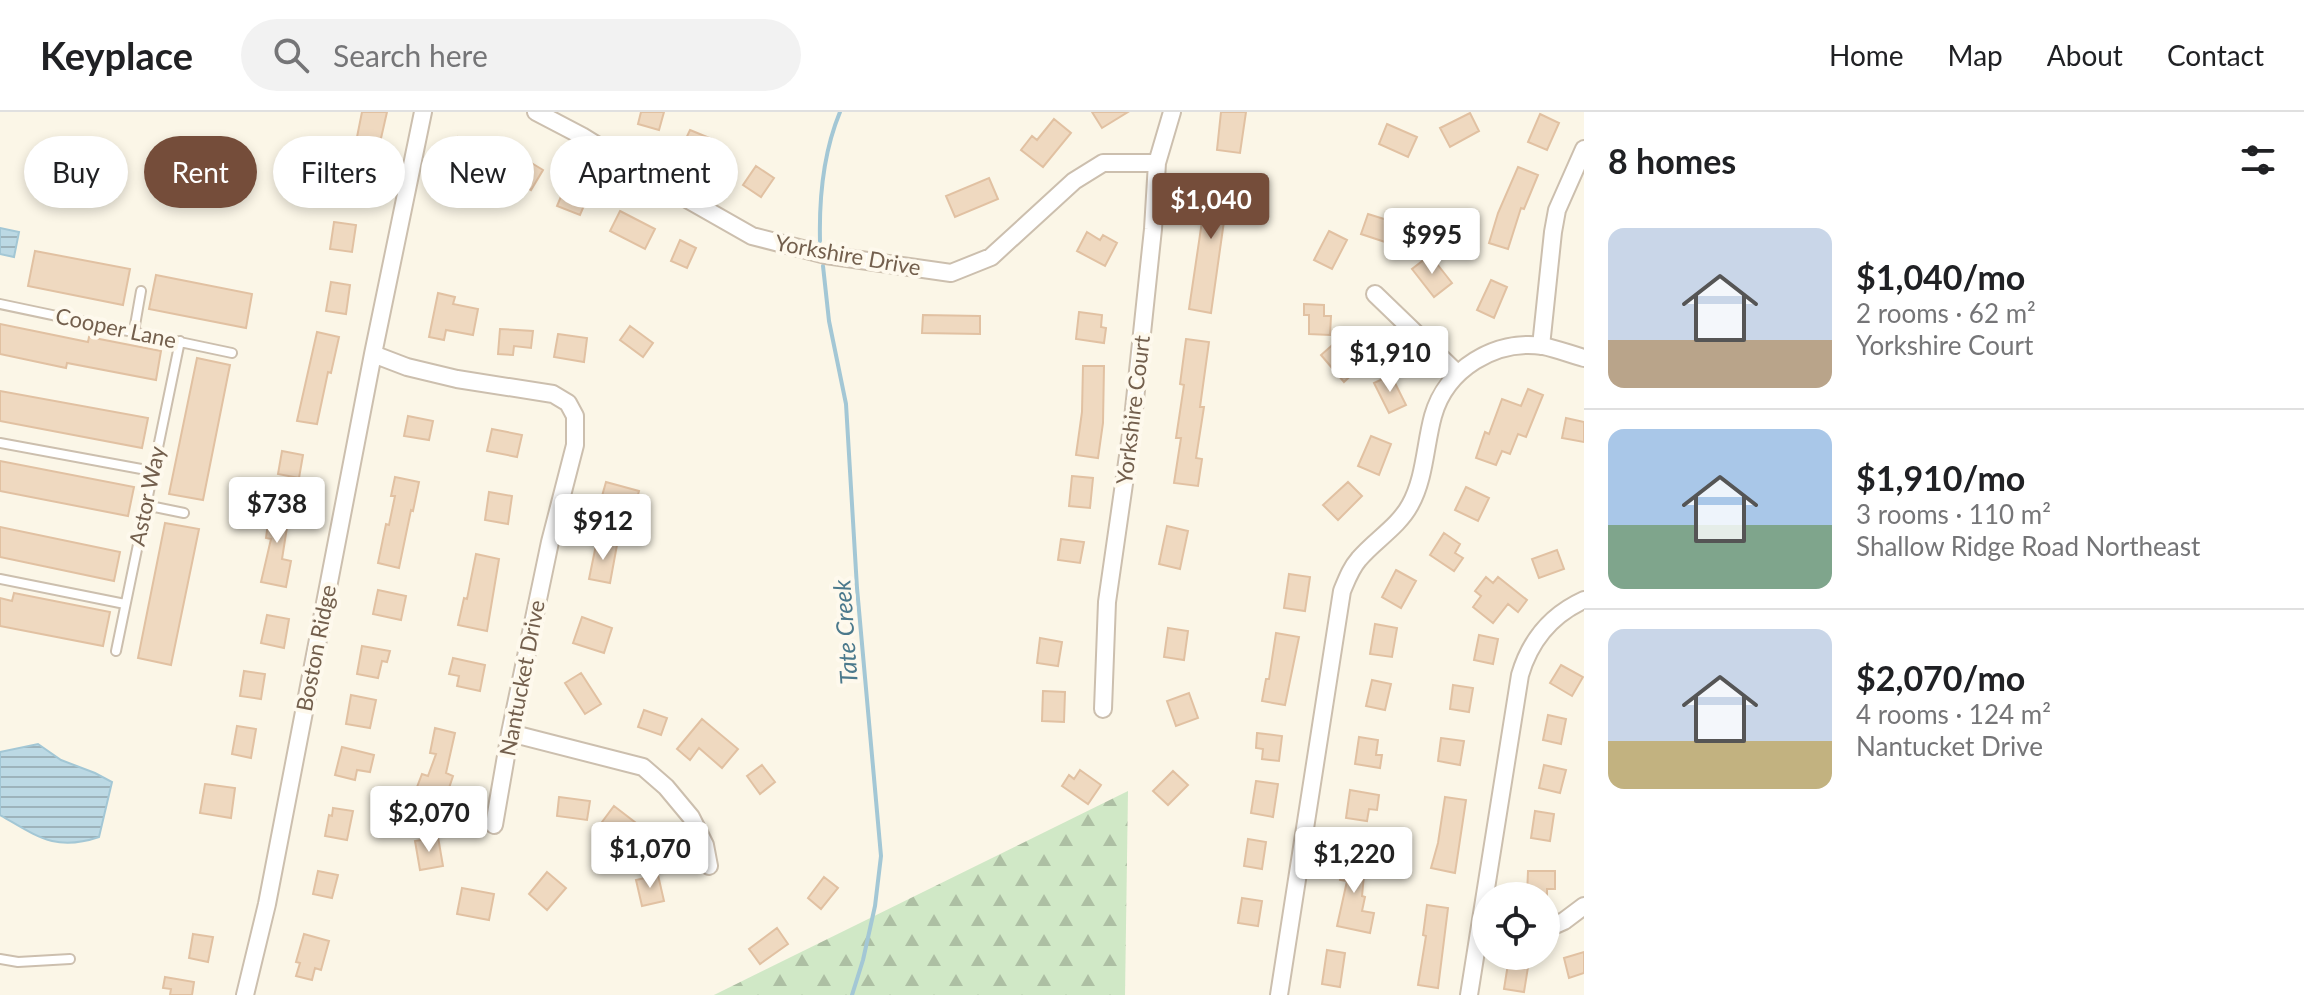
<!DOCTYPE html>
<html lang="en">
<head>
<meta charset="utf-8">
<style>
	:root { --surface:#fff; --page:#f2f2f2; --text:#202124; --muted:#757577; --line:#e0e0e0; --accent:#754d3a }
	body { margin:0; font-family:Lato,sans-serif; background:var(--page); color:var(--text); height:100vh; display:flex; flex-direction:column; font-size:30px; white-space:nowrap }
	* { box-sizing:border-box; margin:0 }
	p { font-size:26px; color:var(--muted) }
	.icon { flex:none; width:44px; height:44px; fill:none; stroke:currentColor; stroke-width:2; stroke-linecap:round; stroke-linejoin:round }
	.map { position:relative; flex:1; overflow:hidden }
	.panel { display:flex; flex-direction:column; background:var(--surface); width:720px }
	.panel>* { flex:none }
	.guide { position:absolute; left:24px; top:24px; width:760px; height:72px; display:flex; gap:16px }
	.fabs { position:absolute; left:1472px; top:770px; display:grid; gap:16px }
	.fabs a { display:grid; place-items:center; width:88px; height:88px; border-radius:50%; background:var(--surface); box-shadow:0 4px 12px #0003; font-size:40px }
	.price { position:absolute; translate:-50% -68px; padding:0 18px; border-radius:8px; background:#fff; color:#222; font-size:26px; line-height:52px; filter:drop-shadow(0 2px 4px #0008) }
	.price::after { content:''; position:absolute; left:50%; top:48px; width:24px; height:18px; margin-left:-12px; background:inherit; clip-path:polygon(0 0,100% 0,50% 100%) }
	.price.active { background:var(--accent); color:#fff }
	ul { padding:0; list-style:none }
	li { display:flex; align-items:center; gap:24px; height:200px; padding:0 24px }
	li+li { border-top:2px solid var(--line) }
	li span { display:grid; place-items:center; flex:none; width:224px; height:160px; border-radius:16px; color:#555 }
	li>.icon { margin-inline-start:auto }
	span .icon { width:96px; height:96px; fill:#fffc; stroke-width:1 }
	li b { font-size:34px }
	h2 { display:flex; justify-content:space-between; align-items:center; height:96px; padding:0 24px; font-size:34px }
	.pill { padding:0 28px; border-radius:36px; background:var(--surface); box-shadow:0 4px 12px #0003; font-size:28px; line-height:72px }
	.pill.active { background:var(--accent); color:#fff }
	header { display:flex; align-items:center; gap:48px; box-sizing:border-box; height:112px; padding:0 40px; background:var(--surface); border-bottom:2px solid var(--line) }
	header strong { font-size:38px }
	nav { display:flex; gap:44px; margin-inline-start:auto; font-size:28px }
	.search { width:560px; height:72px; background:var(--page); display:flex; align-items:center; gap:20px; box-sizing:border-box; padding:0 28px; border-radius:44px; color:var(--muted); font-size:30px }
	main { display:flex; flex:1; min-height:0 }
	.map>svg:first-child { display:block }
	.forest { fill:url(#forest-firs) }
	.water { fill:url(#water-rules); stroke:#a3c7d5; stroke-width:2 }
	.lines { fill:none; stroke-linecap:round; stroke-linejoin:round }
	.stream { stroke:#a3c7d5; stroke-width:4 }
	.building { fill:#efd9c0; stroke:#e1c1a2; stroke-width:2 }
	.service-casing { stroke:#ccbfae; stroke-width:12 }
	.minor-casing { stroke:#ccbfae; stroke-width:20 }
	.service { stroke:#fff; stroke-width:8 }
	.minor { stroke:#fff; stroke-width:16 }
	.labels { text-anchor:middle; stroke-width:8; stroke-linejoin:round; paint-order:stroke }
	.street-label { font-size:22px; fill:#735f4d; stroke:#fef9ed }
	.water-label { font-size:24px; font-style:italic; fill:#4b798c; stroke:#fef9ed }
</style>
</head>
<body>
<header>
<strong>Keyplace</strong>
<div class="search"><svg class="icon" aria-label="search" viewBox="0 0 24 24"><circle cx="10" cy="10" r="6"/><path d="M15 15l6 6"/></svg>Search here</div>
<nav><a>Home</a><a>Map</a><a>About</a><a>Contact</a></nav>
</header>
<main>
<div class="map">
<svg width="1584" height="883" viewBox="0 0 1584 883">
	<defs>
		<pattern id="forest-firs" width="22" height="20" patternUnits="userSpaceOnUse" patternTransform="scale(2)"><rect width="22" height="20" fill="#d0e8c6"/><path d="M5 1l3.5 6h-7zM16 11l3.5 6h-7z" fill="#adbfa3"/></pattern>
		<pattern id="water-rules" width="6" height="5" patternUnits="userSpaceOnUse" patternTransform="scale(2)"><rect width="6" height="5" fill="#bcd9e4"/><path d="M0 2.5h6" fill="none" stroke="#9db3bb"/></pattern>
	</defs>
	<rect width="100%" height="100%" fill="#fbf6e7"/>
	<path class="forest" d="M1128,679L1125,883H714Z"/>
	<path class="water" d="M0,116L19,120L14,145L0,142Z
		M38,632L61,648L95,661L112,670L99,725C55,740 37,724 0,703V640Z"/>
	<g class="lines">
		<path class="stream" d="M820,129C819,86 823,41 840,0
			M823,154L829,209L846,292L857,476L881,744L875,794L863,848L852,883"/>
	</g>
	<path class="building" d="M362,0H387L379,35L356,30Z
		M641,0H664L659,18L638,12Z
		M1092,0H1128L1102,16Z
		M1221,0H1246L1240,41L1217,38Z
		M1470,1L1479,19L1450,35L1440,16Z
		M1540,2L1559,11L1547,38L1528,30Z
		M1054,7L1071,21L1043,55L1021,38L1032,24L1037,28Z
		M1387,12L1417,25L1408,45L1379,32Z
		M690,18L717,29L709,46L682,35Z
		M458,25L496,32L492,52L454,45Z
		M520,44L543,58L531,78L508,64Z
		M756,54L774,66L761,85L743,73Z
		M1518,55L1538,63L1524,97L1521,96L1508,137L1489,131L1498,101Z
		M1209,62L1235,65L1231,95H1226L1211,201L1189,197Z
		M989,66L998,87L955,105L946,84Z
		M565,75L588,84L580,103L557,94Z
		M620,99L655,117L645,137L610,119Z
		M1368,102L1400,112L1394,133L1361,122Z
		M334,110L356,113L352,140L330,137Z
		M1329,119L1347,128L1332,157L1314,148Z
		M1087,120L1100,128L1103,123L1117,131L1105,154L1077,139Z
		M680,128L696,136L687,156L671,149Z
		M35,139L130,157L123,193L28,174Z
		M1430,143L1452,171L1434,185L1412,157Z
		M156,163L252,182L246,216L149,197Z
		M1491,168L1507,175L1494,206L1477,198Z
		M331,170L350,173L346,202L326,199Z
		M438,181L455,185L453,192L478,197L473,223L446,218L444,228L429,225Z
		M1304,192L1324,193V204H1331L1330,223L1309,222V203H1304Z
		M1079,200L1102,203L1101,215L1106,216L1104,231L1076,227Z
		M923,203L980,204V222L922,221Z
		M0,212L88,230L89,225L161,239L156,268L67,251L66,256L0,242Z
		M630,214L653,231L643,245L620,228Z
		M500,217L533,219L531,236L514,234L513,243L498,242Z
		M317,220L339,225L331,261L328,260L317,312L297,309Z
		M558,222L587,226L584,250L554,245Z
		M1186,227L1209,230L1200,295H1204L1196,346L1202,347L1198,374L1174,371L1181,326H1176L1184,273L1180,272Z
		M1337,229L1360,255L1344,270L1321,243Z
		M197,246L230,253L203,388L169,382Z
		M1083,254H1104L1103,311L1098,346L1076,343L1082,300Z
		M1391,263L1406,293L1389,301L1374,271Z
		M1528,277L1543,283L1526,325L1518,322L1510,342L1502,339L1496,353L1476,346L1485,320L1489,322L1502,287L1521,294Z
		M0,279L148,306L142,336L0,309Z
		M408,304L433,309L429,328L404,324Z
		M1566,306L1584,310V330L1562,326Z
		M492,317L522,323L517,345L487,339Z
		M1371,324L1391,332L1379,363L1358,354Z
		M282,339L303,343L299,366L278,362Z
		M0,349L134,375L128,404L0,379Z
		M1072,364L1093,366L1090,396L1069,394Z
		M395,365L419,370L413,399L411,398L399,456L378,451L386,412L389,413L395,384H391Z
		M606,370L639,379L630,412L608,406L614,387L602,384Z
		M1348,370L1362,384L1338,408L1323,393Z
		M1466,375L1489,386L1478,409L1455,398Z
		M489,380L512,384L508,412L485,408Z
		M271,388L291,390L282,447L291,449L286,475L261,470L271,427L266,426Z
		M165,411L199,417L171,553L138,546Z
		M1167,414L1188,419L1180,457L1159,452Z
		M0,415L120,440L114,469L0,445Z
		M1444,421L1460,432L1455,441L1463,446L1454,459L1430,443Z
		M1061,427L1084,430L1080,451L1058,448Z
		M597,428L617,433L610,471L589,467Z
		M1557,438L1564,457L1539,466L1532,447Z
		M476,442L499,447L487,519L458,513L464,486L467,487Z
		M1396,458L1416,469L1401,496L1382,485Z
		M1289,462L1310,465L1305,499L1284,496Z
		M1486,465L1493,471L1498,465L1527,488L1518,500L1508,492L1493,511L1473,495L1481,484L1475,479Z
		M378,478L406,484L401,508L373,502Z
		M14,481L110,500L103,534L0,514V486L12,489Z
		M267,503L289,507L284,536L261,531Z
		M582,505L612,516L604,541L573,531Z
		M1375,512L1397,516L1392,545L1370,542Z
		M1168,516L1188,519L1184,548L1164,545Z
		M1276,521L1299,525L1285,593L1262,589L1266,567H1269Z
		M1479,523L1498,527L1493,552L1474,548Z
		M1040,526L1062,530L1058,554L1037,551Z
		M362,534L390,539L387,550L382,549L378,566L357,562Z
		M453,546L485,553L480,579L457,574L459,564L449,562Z
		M1561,553L1583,565L1572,584L1550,571Z
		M244,559L265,562L261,587L240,584Z
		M581,561L601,592L585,602L565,571Z
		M1372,568L1391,572L1385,598L1366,594Z
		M1453,573L1473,576L1469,600L1450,597Z
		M1043,579L1065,580L1064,610L1042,609Z
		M1189,581L1198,606L1176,614L1167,589Z
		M351,583L376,588L370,616L346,612Z
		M644,598L667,606L661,623L638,615Z
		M1548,603L1566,607L1561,632L1543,628Z
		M702,607L738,637L722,656L699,636L690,648L677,637Z
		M237,614L256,617L251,646L232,642Z
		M435,616L455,621L446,661L453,664L444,691L422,684L424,677L417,675L422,662L428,664L436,642L430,641Z
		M1257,621L1282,624L1279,649L1262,647L1263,637L1256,636Z
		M1359,625L1378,628L1376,643H1382L1380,656L1355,652Z
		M1441,626L1464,629L1460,653L1438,649Z
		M342,635L374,643L370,660L357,658L355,668L335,663Z
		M762,653L775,670L760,682L747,664Z
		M1544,653L1566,658L1560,681L1539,676Z
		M1080,658L1101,673L1088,692L1062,674L1069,663L1074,667Z
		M1173,659L1188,673L1168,693L1153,679Z
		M1256,669L1278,672L1273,705L1251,701Z
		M205,672L235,676L231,706L200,701Z
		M1350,678L1379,683L1377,698L1369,697L1367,709L1346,706Z
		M559,685L590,689L587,708L557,704Z
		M1445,685L1466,688L1455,761L1431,756L1438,731Z
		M614,694L649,721L634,740L626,734L623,738L615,731L620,724L602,710Z
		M333,696L353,699L347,728L325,724L329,703L332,704Z
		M1535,699L1554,702L1550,729L1531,726Z
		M438,725L443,754L420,758L415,729Z
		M1248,727L1266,730L1262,757L1244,754Z
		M1344,740L1366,743L1362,784L1365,785L1362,799L1374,801L1370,821L1337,814L1347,769L1340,768Z
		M318,759L338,763L332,786L313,782Z
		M1528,759H1555V777H1547V784H1527Z
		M547,760L566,776L547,798L529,782Z
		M658,763L664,789L642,794L636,768Z
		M824,765L838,776L821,797L808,786Z
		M462,776L494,782L489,808L457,802Z
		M1242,786L1262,789L1258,814L1238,811Z
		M1427,793L1448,796L1438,876L1418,873L1426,824L1423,823Z
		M777,816L788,832L760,852L749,837Z
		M193,822L213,825L208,850L189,846Z
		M304,822L329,829L321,858L315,856L312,868L296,864L300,851L296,850Z
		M1327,838L1345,841L1340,875L1322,872Z
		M1584,840V861L1569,866L1564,846Z
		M1508,852L1528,855L1524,880L1504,877Z
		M165,865L194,870L192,883H170L171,877L163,876Z"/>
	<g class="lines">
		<g class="service-casing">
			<path id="service" d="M0,192L232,241
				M134,219L141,179
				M0,331L152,359
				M145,393L184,401
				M0,467L125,492
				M116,539L180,229
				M0,847L18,850L70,847"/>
		</g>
		<g class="minor-casing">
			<path id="minor" d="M536,0L582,24L650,66L752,124L826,143L951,161L991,145L1074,69L1103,51H1157
				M1375,182L1458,262
				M1541,234L1553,120L1557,98L1584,37
				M373,242L407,255L457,267L553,282L568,291L575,304V333L550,430L510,621L494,713
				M1103,597L1107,490L1132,316L1153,117L1157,51L1172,0
				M510,621L643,655L666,675L691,705L705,733L709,754
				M1546,817L1564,809L1584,794
				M245,883L267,792L373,242L423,0
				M1279,883L1342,479C1347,467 1351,456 1359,447C1375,428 1398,415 1410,393C1425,366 1425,333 1433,304C1446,257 1495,227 1543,234C1557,237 1570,242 1584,246
				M1469,883L1520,563C1530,529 1551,503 1584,488"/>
		</g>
		<use href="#service" class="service"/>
		<use href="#minor" class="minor"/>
	</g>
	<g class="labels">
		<g class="street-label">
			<text transform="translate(848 143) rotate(10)" y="8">Yorkshire Drive</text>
			<text transform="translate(116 216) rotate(12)" y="8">Cooper Lane</text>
			<text transform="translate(1133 298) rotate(-83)" y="8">Yorkshire Court</text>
			<text transform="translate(147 384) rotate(-78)" y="8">Astor Way</text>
			<text transform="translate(316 536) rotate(-79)" y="8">Boston Ridge</text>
			<text transform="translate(522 566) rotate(-79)" y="8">Nantucket Drive</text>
		</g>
		<g class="water-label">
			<text transform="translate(846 520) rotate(-94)" y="8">Tate Creek</text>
		</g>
	</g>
</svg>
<div class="fabs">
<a><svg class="icon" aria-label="locate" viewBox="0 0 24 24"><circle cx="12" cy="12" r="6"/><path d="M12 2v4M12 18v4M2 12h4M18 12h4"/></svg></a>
</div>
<b class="price active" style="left:1211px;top:129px">$1,040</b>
<b class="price" style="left:1432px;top:164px">$995</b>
<b class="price" style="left:1390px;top:282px">$1,910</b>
<b class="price" style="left:277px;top:433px">$738</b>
<b class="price" style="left:603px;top:450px">$912</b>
<b class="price" style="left:429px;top:742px">$2,070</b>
<b class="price" style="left:650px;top:778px">$1,070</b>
<b class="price" style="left:1354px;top:783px">$1,220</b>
<div class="guide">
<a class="pill">Buy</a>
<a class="pill active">Rent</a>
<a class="pill">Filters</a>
<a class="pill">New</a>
<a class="pill">Apartment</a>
</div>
</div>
<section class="panel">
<h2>8 homes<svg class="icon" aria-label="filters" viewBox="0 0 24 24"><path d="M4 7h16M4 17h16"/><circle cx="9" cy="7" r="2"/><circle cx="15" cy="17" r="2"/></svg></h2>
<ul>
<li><span style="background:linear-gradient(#c9d6e8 70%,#b9a48a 0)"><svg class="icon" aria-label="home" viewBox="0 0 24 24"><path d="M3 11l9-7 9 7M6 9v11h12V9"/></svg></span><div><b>$1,040/mo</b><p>2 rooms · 62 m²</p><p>Yorkshire Court</p></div></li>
<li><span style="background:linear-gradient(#a9c7e8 60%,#7fa58c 0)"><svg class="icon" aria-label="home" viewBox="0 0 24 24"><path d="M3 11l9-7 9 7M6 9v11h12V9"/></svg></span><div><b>$1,910/mo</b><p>3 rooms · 110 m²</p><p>Shallow Ridge Road Northeast</p></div></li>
<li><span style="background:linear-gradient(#c9d6e8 70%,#c2b280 0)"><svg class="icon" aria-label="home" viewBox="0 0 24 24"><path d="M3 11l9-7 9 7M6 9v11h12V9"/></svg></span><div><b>$2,070/mo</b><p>4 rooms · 124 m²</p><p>Nantucket Drive</p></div></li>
</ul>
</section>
</main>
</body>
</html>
